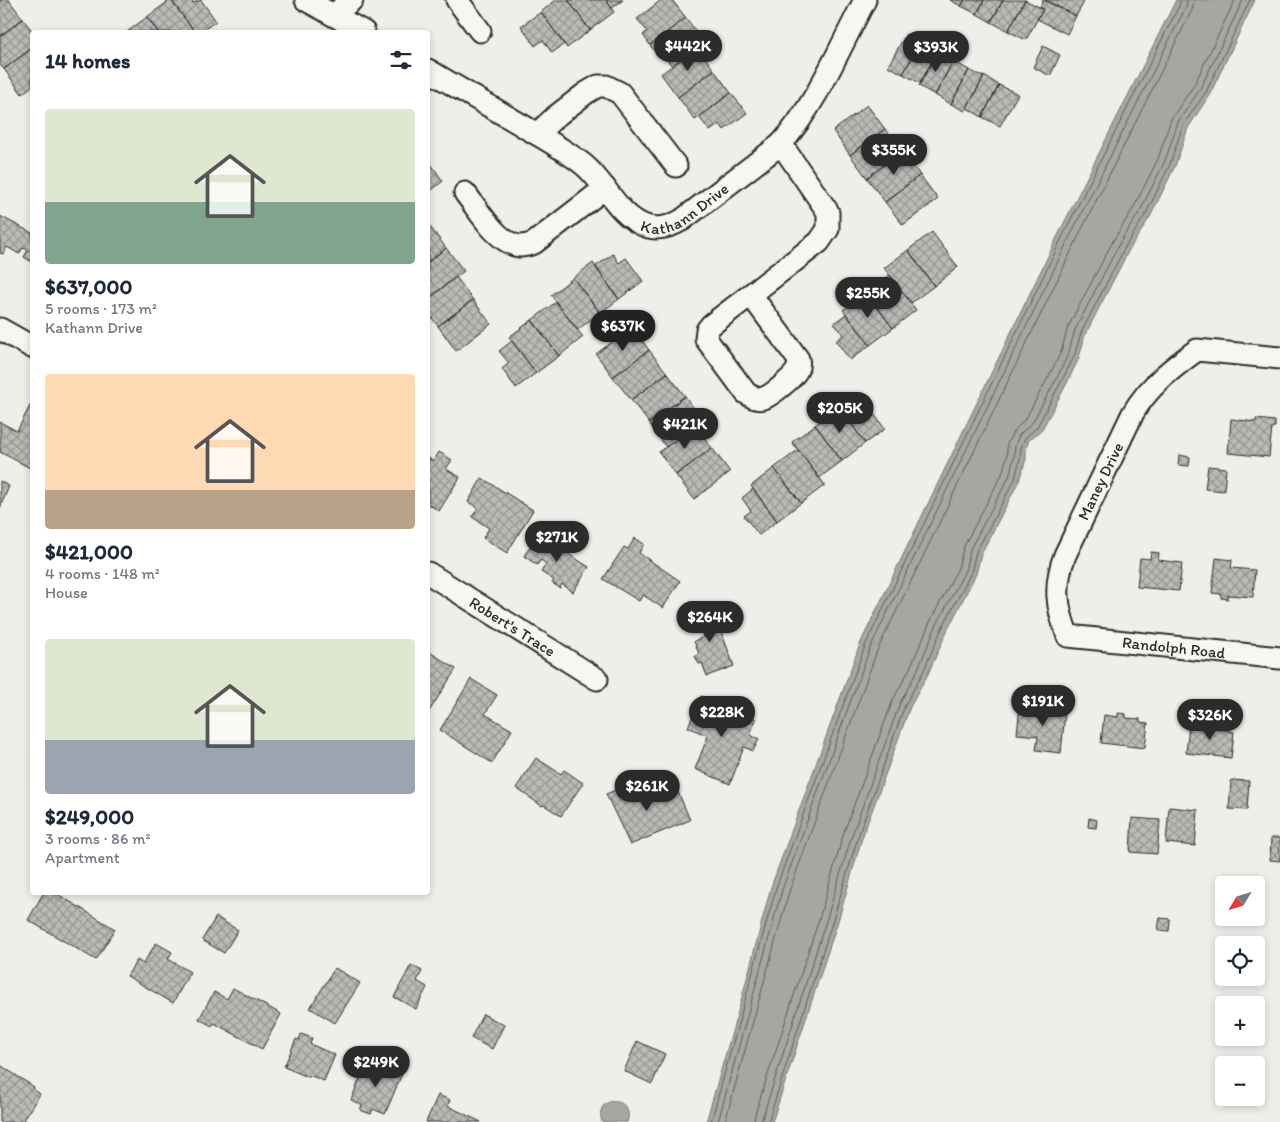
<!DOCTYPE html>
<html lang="en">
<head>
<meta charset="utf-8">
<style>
	:root { --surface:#fff; --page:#f6f6f7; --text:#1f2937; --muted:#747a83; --accent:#2b2b2b }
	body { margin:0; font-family:Itim,sans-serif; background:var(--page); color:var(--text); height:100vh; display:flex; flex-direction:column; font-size:19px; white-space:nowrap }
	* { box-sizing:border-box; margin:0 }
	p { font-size:16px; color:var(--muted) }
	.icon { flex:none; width:28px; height:28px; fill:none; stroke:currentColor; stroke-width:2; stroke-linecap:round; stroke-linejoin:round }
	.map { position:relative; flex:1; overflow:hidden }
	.drawer { position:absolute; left:30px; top:30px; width:400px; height:865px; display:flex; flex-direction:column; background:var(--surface); border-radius:5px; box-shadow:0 2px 8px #0003 }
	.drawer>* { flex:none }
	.needle { width:32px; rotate:232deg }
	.tools { position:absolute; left:1215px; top:876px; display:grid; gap:10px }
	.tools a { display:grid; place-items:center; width:50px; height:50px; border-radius:5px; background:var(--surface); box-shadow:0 2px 8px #0003; font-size:25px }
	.price { position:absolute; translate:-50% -42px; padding:0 11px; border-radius:18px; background:var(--accent); color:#fff; font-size:16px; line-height:32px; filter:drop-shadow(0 1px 2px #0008) }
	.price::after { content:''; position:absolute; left:50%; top:30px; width:15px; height:11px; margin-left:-8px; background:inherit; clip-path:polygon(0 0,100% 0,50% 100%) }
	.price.selected { background:#222; color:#fff }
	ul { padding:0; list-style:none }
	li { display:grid; align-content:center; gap:10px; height:265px; padding:0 15px }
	li span { display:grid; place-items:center; height:155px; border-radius:5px; color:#555 }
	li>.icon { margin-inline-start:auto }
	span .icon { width:90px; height:90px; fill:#fffc; stroke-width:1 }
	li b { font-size:21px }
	h2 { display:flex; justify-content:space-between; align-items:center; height:60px; padding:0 15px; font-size:21px }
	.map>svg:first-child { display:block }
	.water { fill:#a6a6a3; stroke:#757573 }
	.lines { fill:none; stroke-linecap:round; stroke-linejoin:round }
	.shore { stroke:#5c5c5b; stroke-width:1 }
	.building { fill:url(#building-cross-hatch); stroke:#2b2b2b }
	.minor-casing { stroke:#2b2b2b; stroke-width:25 }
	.minor { stroke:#f6f6f2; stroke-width:21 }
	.labels { text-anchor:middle; stroke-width:5; stroke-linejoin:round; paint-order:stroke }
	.street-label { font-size:16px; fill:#2b2b2b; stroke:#f6f6f2 }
</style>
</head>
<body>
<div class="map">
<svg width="1280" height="1122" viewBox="0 0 1280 1122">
	<defs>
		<pattern id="building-cross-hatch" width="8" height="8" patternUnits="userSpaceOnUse" patternTransform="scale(1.25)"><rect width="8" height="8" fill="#babab7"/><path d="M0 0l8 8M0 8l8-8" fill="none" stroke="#979795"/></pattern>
	</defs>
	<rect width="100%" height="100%" fill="#eeeeea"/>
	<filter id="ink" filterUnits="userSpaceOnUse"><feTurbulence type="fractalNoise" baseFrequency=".02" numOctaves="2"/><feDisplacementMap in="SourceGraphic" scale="10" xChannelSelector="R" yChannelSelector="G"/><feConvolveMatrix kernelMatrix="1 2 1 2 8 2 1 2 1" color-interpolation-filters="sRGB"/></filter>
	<g filter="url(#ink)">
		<path class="water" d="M1176,0H1255L1210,94L1188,128L1175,166L1150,217L1129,250L1085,335L1079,358L1067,383L1041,431L1029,440L1026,449V459L1019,481L981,554L976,574L947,631L927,676L910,707L862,838L838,921L772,1122H706L741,1001L771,887L860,644L1066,219Z
			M616,1101C626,1104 631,1112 627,1122H602C598,1110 603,1101 616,1101Z"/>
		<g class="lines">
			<path class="shore" d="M711,1122L776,888L865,646L1070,221L1180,4V0
				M718,1122L782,890L870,648L1076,224L1186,7L1187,0
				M725,1122L789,892L877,651L1083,227L1192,10L1194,0
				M754,1122L755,1114L820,916L844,832L893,700L910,668L930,622L958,568L964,546L1002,474L1007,456V444L1013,432L1026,418L1050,374L1061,352L1068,327L1113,241L1134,207L1158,159L1171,119L1194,85L1235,0
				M761,1122L827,918L852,835L900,703L917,671L936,626L965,571L970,549L1009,477L1014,457L1015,446L1019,435L1032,423L1057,378L1068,354L1075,330L1119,244L1140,211L1165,161L1178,122L1200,89L1243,0
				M768,1122L833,920L858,837L905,705L922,674L942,628L971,573L976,552L1015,479L1020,458L1021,448L1025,438L1037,427L1062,380L1074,357L1081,333L1125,247L1146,214L1170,164L1183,125L1206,92L1250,0"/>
		</g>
		<path class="building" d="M0,0H9L23,19L0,36Z
			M170,0L173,3L195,32H158L147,17Z
			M178,0H191L193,3L201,0L216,21L201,32H195L173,3Z
			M556,0H568L590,30L567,48L541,12Z
			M568,0H606L614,12L590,30Z
			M606,0H623L612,8Z
			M661,0H672L686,18L650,45L643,35L647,31L637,19Z
			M950,0H965L961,6Z
			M965,0H984L977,14L961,6Z
			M984,0H1003L991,22L977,14Z
			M1003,0H1025L1008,31L991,22Z
			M1025,0L1043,9L1026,40L1008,31Z
			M1043,0L1076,16L1067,34L1037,19L1043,9L1040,7Z
			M1045,0H1081L1084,2L1076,16Z
			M541,12L564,44L552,53L543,40L535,46L521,26Z
			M147,17L158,32H127Z
			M686,18L704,42L672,66L662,53L658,56L650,45Z
			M23,19L33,32L32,48L4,69L0,65V36Z
			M906,34L921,42L903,74L888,66Z
			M921,42L938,51L920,83L903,74Z
			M1043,46L1060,55L1050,76L1033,67Z
			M697,47L714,70L678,97L661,74Z
			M32,48V86L22,94L4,69Z
			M937,52L953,61L935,95L919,86Z
			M953,61L969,70L951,104L935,95Z
			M714,70L731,93L695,120L678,97Z
			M969,70L984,77L965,111L951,104Z
			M984,76L999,85L982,117L967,108Z
			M999,85L1018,94L1000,126L982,117Z
			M731,93L747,113L724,130L720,124L710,131L699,117Z
			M867,105L885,129L850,155L833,131Z
			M885,129L902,151L867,178L850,155Z
			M902,151L920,175L885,202L867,178Z
			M428,160L443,181L428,193Z
			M920,175L938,199L903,225L885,202Z
			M0,216L32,233V262L24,257L28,250L23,248L19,254L7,247L3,254L0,253Z
			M428,224L446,248L428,262Z
			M932,232L958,267L934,286L908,250Z
			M446,248L464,271L428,299V262Z
			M908,250L934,286L911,303L884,268Z
			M613,254L619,263L626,258L643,281L619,299L595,267Z
			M593,263L619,299L600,313L573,278Z
			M890,275L916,310L893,328L866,293Z
			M456,277L473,300L438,326L428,313V299Z
			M573,278L600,313L577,330L551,295Z
			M866,293L893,328L870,345L843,310Z
			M473,300L491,324L456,351L438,326Z
			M556,302L583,337L559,356L532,320Z
			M846,314L870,345L850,360L836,341L843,335L834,323Z
			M532,320L559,356L536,373L509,337Z
			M632,327L649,350L613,377L596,354Z
			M512,341L536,373L516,388L502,369L509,363L499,351Z
			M649,350L667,373L631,400L613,377Z
			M667,373L685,396L649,423L631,400Z
			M685,396L702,420L666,447L649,423Z
			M855,401L862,410L868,406L885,429L865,443L842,411Z
			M31,404L32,405V469L0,452V422L17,431Z
			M839,407L865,443L842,461L815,425Z
			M1231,419L1256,422V419L1275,421V427H1272L1269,457L1228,453Z
			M815,425L842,461L819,478L792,442Z
			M695,426L712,448L676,475L659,452Z
			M712,448L730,472L694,499L676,475Z
			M798,450L825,485L801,503L774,468Z
			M439,452L452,460L446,469L460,477L439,511L428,504V458L434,461Z
			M1179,455L1190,457L1189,466L1178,465Z
			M1208,466L1226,468L1224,491L1205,489Z
			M774,468L801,503L777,521L751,486Z
			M482,478L533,510L507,553L483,538L489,528L472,517L478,508L468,502Z
			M0,481L9,486L0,508Z
			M753,489L777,521L759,535L744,516L751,511L742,498Z
			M537,535L550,543L553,541L558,545L559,548L589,567L573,592L562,584L560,588L552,583L554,580L541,572L546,564L541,560L537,565L524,556Z
			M635,538L644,544L639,553L680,581L663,608L643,595L639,601L603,579L624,547L628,549Z
			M1151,552L1159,553L1158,560L1182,563L1179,591L1137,587L1140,558L1150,559Z
			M1216,558L1232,560L1231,568L1255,570L1253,597L1228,595V599L1221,598V594L1212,593Z
			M712,607L734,666L707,676L702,663L699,664L695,656L699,654L694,641L704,637L701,631L694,633L687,617Z
			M428,651L456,669L428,713Z
			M471,679L497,695L485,714L512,730L492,763L440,730Z
			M701,696L756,719L750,735L759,739L753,751L744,747L730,784L695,769L708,736L688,727Z
			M1035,703L1043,704V709L1057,710L1056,712L1065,713L1061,753L1036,750L1038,736L1017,734L1020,706L1034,708Z
			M1118,713L1126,714V718L1140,719V722L1148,723L1145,748L1101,743L1104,715L1118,717Z
			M1204,722L1212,723L1211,727L1234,732L1231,758L1186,753L1189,725L1204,726Z
			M536,758L561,774L564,770L583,783L561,816L544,805L542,806L516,788Z
			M1231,780L1249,781L1247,810L1229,809Z
			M635,782L643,801L676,787L690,820L630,845L606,794Z
			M1169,807L1198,810L1195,846L1166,843Z
			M1089,818L1097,820L1096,828L1088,827Z
			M1132,818L1160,820L1157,854L1130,852Z
			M1271,838H1280V861L1270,860Z
			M44,892H54L115,929L96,960L28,920Z
			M216,917L238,930L224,953L202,940Z
			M1160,918L1170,919L1169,931L1158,930Z
			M156,943L172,952L168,959L190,972L173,1003L127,976L137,960L143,964Z
			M411,965L422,971L417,981L427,987L416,1009L394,997Z
			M335,968L360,983L335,1023L310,1008Z
			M233,988L281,1014L262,1049L214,1023L212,1026L199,1019L214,992L227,999Z
			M1234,1000L1244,1001V1005H1234Z
			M483,1014L504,1025L492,1049L471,1038Z
			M301,1034L312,1038L310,1044L335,1055L324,1081L309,1075L308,1077L284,1067L296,1039L299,1040Z
			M637,1041L665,1054L652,1084L624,1071Z
			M368,1059L402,1074L385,1114L373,1109L371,1114L360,1110L362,1105L351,1100Z
			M0,1065L34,1087L33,1089L40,1094L22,1122H0Z
			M438,1095L450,1100L448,1106L481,1122H426Z"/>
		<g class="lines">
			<g class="minor-casing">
				<g id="minor">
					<path d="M306,0L364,32"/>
					<path d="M457,0L480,31"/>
					<path d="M333,15L352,0"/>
					<path id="s1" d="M428,70C458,88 489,106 520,124C541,137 564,149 584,165C605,182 617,214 643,225C657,231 670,227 682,220L781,144C817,103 839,49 865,0"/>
					<path d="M537,134L555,117L586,93L598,86H606L620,93L676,166"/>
					<path d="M465,193C478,209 497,243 519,246C524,246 529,245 534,243L605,188"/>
					<path d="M751,295L798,359C799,363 799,366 797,370C794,377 772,395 764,398C757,400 752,397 746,393L706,339L707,330L711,325L819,242L828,229V212L781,144"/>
					<path d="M0,329L32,347"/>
					<path id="s2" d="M1280,358L1197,350C1172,368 1149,386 1133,413L1065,555C1054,584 1056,607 1068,636L1280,658"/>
					<path id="s3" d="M428,573L597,679"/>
				</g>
			</g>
			<use href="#minor" class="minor"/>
		</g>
	</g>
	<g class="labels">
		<g class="street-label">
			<text dy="6" stroke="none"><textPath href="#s1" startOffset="315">Kathann Drive</textPath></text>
			<text transform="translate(1100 481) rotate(-64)" y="6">Maney Drive</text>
			<text dy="6" stroke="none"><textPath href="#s3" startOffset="100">Robert's Trace</textPath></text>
			<text dy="6" stroke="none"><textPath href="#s2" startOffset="521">Randolph Road</textPath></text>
		</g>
	</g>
</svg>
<div class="tools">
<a><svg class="needle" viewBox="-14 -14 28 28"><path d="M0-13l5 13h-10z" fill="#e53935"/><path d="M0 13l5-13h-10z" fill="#747a83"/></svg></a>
<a><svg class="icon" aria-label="locate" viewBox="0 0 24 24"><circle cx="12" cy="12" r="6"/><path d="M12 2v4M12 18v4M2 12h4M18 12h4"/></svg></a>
<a>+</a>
<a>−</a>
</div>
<b class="price" style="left:688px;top:72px">$442K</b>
<b class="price" style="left:936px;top:73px">$393K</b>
<b class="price" style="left:894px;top:176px">$355K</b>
<b class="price" style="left:868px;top:319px">$255K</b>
<b class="price selected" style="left:623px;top:352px">$637K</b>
<b class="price" style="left:840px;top:434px">$205K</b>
<b class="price" style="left:685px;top:450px">$421K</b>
<b class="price" style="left:557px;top:563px">$271K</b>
<b class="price" style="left:710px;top:643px">$264K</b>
<b class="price" style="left:1043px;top:727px">$191K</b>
<b class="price" style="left:722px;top:738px">$228K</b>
<b class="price" style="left:1210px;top:741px">$326K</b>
<b class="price" style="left:647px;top:812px">$261K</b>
<b class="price" style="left:376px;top:1088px">$249K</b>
<section class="drawer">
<h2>14 homes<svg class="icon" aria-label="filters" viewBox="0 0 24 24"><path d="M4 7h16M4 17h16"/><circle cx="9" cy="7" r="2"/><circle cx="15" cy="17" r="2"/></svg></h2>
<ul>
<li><span style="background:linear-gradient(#dfe7d0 60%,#7fa58c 0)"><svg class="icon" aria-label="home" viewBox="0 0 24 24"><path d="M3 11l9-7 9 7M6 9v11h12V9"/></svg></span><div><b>$637,000</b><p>5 rooms · 173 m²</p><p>Kathann Drive</p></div></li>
<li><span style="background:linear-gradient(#ffd9b3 75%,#b9a48a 0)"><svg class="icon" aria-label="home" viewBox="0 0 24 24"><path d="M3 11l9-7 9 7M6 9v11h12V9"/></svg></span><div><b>$421,000</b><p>4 rooms · 148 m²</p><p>House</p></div></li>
<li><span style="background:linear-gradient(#dfe7d0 65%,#9aa5b1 0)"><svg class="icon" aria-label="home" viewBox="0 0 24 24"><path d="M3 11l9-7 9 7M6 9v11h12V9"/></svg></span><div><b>$249,000</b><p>3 rooms · 86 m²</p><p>Apartment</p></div></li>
</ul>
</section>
</div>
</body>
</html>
